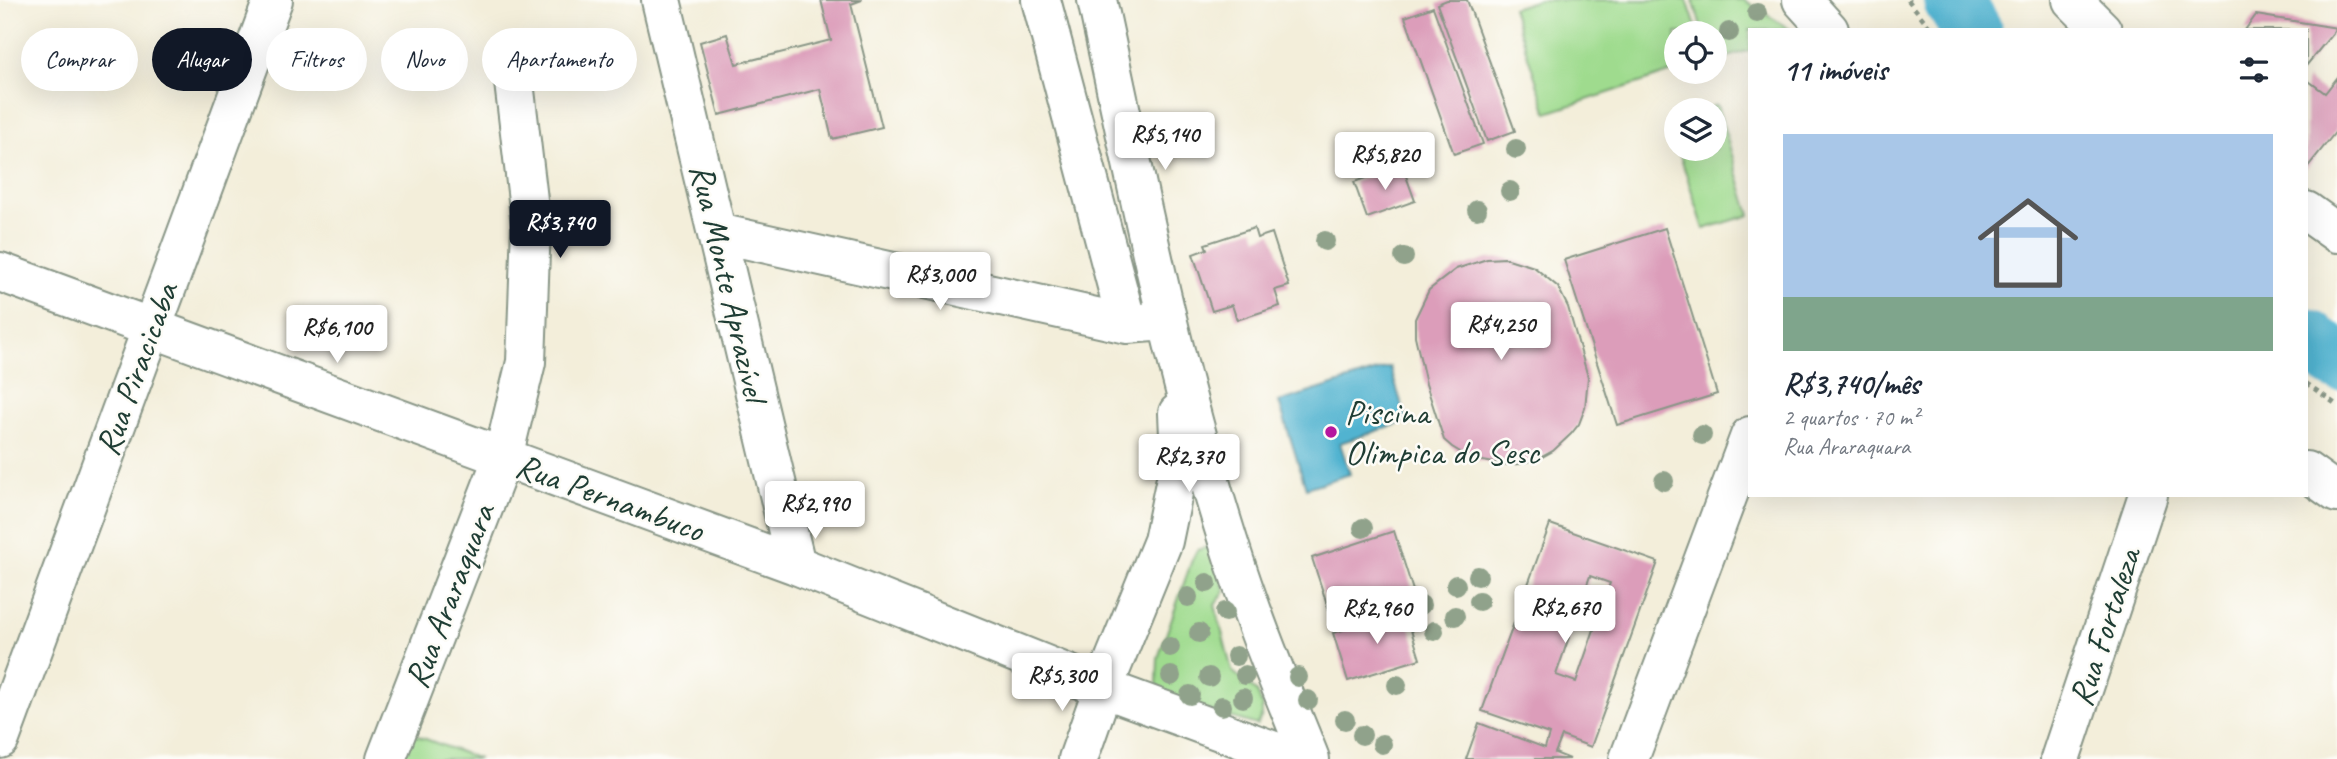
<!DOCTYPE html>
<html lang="pt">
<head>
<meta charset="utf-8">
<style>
	:root { --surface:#fff; --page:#f6f6f7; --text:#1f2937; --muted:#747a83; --line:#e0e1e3; --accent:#111827 }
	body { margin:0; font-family:Caveat,sans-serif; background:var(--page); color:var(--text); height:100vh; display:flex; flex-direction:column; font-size:26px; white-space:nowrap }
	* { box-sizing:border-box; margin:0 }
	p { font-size:23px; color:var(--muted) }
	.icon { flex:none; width:38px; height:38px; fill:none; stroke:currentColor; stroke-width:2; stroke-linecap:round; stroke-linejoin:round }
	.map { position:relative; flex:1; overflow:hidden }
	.sheet { position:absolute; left:1748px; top:28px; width:560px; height:469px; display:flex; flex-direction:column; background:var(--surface); border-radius:0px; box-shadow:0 7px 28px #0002 }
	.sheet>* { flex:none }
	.banner { position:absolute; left:21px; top:28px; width:665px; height:63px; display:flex; gap:14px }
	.tools { position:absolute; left:1664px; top:21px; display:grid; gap:14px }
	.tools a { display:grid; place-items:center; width:63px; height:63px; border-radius:50%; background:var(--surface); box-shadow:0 7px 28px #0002; font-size:35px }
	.price { position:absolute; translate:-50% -60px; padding:0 16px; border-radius:7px; background:#fff; color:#222; font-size:23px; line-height:46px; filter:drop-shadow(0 2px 4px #0008) }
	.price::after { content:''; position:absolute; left:50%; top:42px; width:21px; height:16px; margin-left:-10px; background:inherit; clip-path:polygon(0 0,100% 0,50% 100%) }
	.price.current { background:var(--accent); color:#fff }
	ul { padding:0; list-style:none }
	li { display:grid; align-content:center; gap:14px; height:371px; padding:0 35px }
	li+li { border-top:2px solid var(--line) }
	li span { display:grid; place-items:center; height:217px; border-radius:0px; color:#555 }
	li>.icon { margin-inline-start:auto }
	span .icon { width:126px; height:126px; fill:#fffc; stroke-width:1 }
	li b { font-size:30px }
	h2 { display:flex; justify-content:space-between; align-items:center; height:84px; padding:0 35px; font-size:30px }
	.tag { padding:0 24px; border-radius:32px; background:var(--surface); box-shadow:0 7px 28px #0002; font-size:24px; line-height:63px }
	.tag.current { background:var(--accent); color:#fff }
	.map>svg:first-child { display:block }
	.green { fill:#9fdb8e; stroke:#5f8c61; stroke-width:2 }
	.water { fill:#51b3d0; stroke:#387882; stroke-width:2 }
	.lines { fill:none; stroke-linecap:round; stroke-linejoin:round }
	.river { stroke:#51b3d0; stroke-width:60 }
	.building { fill:#dc9dba; fill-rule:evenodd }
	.minor-casing { stroke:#899687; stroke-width:42 }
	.major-casing { stroke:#899687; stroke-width:42 }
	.path { stroke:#899687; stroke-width:4.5; stroke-dasharray:5 5; stroke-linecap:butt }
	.minor { stroke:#fff; stroke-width:38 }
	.major { stroke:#fff; stroke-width:38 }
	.tree { fill:#90a28b }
	.poi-dot { fill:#b5179e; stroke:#fdfcf7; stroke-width:2.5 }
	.labels { text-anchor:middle; stroke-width:5; stroke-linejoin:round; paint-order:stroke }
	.street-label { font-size:35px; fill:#1f3d34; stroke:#fdfcf7 }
	.poi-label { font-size:35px; fill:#1f3d34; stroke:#fdfcf7; text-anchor:start }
</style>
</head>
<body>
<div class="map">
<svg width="2337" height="759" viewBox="0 0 2337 759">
	<rect width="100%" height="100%" fill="#fdfcf7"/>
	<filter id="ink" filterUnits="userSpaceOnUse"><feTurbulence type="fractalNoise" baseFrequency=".0143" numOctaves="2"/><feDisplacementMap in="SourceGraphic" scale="14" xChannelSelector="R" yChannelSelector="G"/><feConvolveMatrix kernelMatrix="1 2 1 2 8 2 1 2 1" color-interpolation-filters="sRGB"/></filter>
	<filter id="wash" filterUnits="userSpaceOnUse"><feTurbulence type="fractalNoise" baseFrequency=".00686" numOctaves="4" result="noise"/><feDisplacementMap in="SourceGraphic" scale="28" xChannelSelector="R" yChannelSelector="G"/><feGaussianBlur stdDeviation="1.57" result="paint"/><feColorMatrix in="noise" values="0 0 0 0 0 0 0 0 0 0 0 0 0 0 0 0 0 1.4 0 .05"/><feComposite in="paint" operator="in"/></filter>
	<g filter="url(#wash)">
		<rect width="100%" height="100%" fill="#f3eeda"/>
		<path class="green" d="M1538,0H1687L1698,33H1676V71L1547,113L1512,8Z
			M1693,0H1744L1791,30H1750V50L1715,61V33H1703Z
			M1717,105L1750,215L1704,229L1678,149H1715V110H1701Z
			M1207,547L1213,550L1225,591L1215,605L1232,671L1257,692L1262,706V715L1257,725L1166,698L1157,684L1158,658L1192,560L1197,550Z
			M407,732L479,759H397Z"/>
		<path class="water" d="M1390,367L1407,421L1340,443L1350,474L1306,488L1279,402Z"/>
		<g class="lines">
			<path class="river" d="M1953,0L1972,30
				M2306,338L2337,361"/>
		</g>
		<g id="blocks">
			<path class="building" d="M821,0H862L851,4L882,127L832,139L820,89L719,115L700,42L727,34L736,64L831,40Z
				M1447,0H1467L1515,131L1487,141L1437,4Z
				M1433,7L1483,144L1454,154L1405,17Z
				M2256,15L2337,28L2306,66V30H2245Z
				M2337,78V130L2306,169V79L2325,93Z
				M1402,165L1415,201L1367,218L1354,182Z
				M1254,228L1257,238L1272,233L1289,286L1275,290L1280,306L1237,320L1232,305L1212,311L1193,254L1207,249L1205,244Z
				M1665,228L1717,394L1617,425L1564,260Z
				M1505,258L1534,267L1558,287L1568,307L1588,377L1585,408L1579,424L1571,434L1553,451L1542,457L1520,464L1505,465L1472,459L1452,447L1444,440L1426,384L1415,336V319L1429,290L1456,269L1487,259Z
				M1550,524L1658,562L1591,747L1562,736L1555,753L1570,759H1466L1479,723L1545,748L1549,734L1482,711ZM1590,576L1610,583L1576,682L1556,675Z
				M1394,531L1416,600L1334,626L1312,558Z
				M1405,611L1420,659L1348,681L1333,633Z"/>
		</g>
	</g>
	<g filter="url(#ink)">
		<use href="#blocks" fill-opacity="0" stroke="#899687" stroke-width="2"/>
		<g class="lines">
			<g class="minor-casing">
				<path id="minor" d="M661,0L796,565
					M1041,0L1127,324
					M1097,0C1136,181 1172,364 1228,541C1251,615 1281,687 1310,759
					M718,233L1127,324L1166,321
					M0,272L796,565L1103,688L1296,759
					M0,739L273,0
					M386,759L503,457L526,362L531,225L511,57
					M1078,759L1103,688L1163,541L1180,459L1178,413
					M1629,759L1750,436
					M2060,759L2148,495"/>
			</g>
			<g class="major-casing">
				<path id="major" d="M1802,0L1829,30
					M2072,0L2102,30
					M2306,211L2337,233
					M2306,471L2337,493"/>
			</g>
			<path class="path" d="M1908,0L1932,30
				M2306,383L2337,405"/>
			<use href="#minor" class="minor"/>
			<use href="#major" class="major"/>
		</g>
		<g class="tree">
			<circle cx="1757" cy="13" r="10"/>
			<circle cx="1729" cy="32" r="10"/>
			<circle cx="1516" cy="149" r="10"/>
			<circle cx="1510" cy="191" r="10"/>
			<circle cx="1477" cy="210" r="10"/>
			<circle cx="1325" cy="241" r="10"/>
			<circle cx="1404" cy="257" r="10"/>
			<circle cx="1702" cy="435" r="10"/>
			<circle cx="1664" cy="481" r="10"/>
			<circle cx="1363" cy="528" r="10"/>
			<circle cx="1478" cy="576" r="10"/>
			<circle cx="1207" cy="583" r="10"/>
			<circle cx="1456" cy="585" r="10"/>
			<circle cx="1188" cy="597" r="10"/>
			<circle cx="1479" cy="601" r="10"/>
			<circle cx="1421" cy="605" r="10"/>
			<circle cx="1225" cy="612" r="10"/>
			<circle cx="1455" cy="616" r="10"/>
			<circle cx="1434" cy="631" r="10"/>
			<circle cx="1199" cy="633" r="10"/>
			<circle cx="1170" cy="647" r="10"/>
			<circle cx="1236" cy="656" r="10"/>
			<circle cx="1245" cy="675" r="10"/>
			<circle cx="1171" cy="676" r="10"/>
			<circle cx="1209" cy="677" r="10"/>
			<circle cx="1298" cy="677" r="10"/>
			<circle cx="1397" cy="685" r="10"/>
			<circle cx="1190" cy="695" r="10"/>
			<circle cx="1243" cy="698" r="10"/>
			<circle cx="1308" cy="700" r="10"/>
			<circle cx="1222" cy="706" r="10"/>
			<circle cx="1345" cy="720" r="10"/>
			<circle cx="1362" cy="735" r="10"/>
			<circle cx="1382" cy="744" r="10"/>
		</g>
	</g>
	<circle class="poi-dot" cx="1331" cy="432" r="7"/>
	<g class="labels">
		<g class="street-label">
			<text transform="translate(729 282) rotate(77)" y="12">Rua Monte Aprazível</text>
			<text transform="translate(136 369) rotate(-70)" y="12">Rua Piracicaba</text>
			<text transform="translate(610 497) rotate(20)" y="12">Rua Pernambuco</text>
			<text transform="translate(449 596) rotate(-69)" y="12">Rua Araraquara</text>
			<text transform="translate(2104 627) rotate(-72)" y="12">Rua Fortaleza</text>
		</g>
		<g class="poi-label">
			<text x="1345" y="424">Piscina<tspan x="1345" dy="40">Olimpica do Sesc</tspan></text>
		</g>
	</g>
</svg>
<div class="tools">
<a><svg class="icon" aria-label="locate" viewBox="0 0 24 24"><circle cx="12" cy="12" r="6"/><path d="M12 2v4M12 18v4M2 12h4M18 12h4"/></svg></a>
<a><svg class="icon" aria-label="layers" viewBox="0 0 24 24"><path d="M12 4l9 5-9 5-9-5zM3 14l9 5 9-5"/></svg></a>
</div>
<b class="price" style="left:1165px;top:172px">R$5,140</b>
<b class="price" style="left:1385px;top:192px">R$5,820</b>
<b class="price current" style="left:560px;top:260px">R$3,740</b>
<b class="price" style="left:940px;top:312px">R$3,000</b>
<b class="price" style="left:1501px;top:362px">R$4,250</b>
<b class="price" style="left:337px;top:365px">R$6,100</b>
<b class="price" style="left:1189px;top:494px">R$2,370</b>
<b class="price" style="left:815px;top:541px">R$2,990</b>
<b class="price" style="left:1565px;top:645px">R$2,670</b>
<b class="price" style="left:1377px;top:646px">R$2,960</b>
<b class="price" style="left:1062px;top:713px">R$5,300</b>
<div class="banner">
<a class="tag">Comprar</a>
<a class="tag current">Alugar</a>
<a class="tag">Filtros</a>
<a class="tag">Novo</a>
<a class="tag">Apartamento</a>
</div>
<section class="sheet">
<h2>11 imóveis<svg class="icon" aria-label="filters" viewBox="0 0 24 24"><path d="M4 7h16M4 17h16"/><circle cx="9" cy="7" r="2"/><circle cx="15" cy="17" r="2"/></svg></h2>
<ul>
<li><span style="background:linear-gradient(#a9c7e8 75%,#7fa58c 0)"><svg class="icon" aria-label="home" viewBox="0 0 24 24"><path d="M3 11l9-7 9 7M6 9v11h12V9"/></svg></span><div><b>R$3,740/mês</b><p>2 quartos · 70 m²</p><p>Rua Araraquara</p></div></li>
</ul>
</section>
</div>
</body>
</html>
